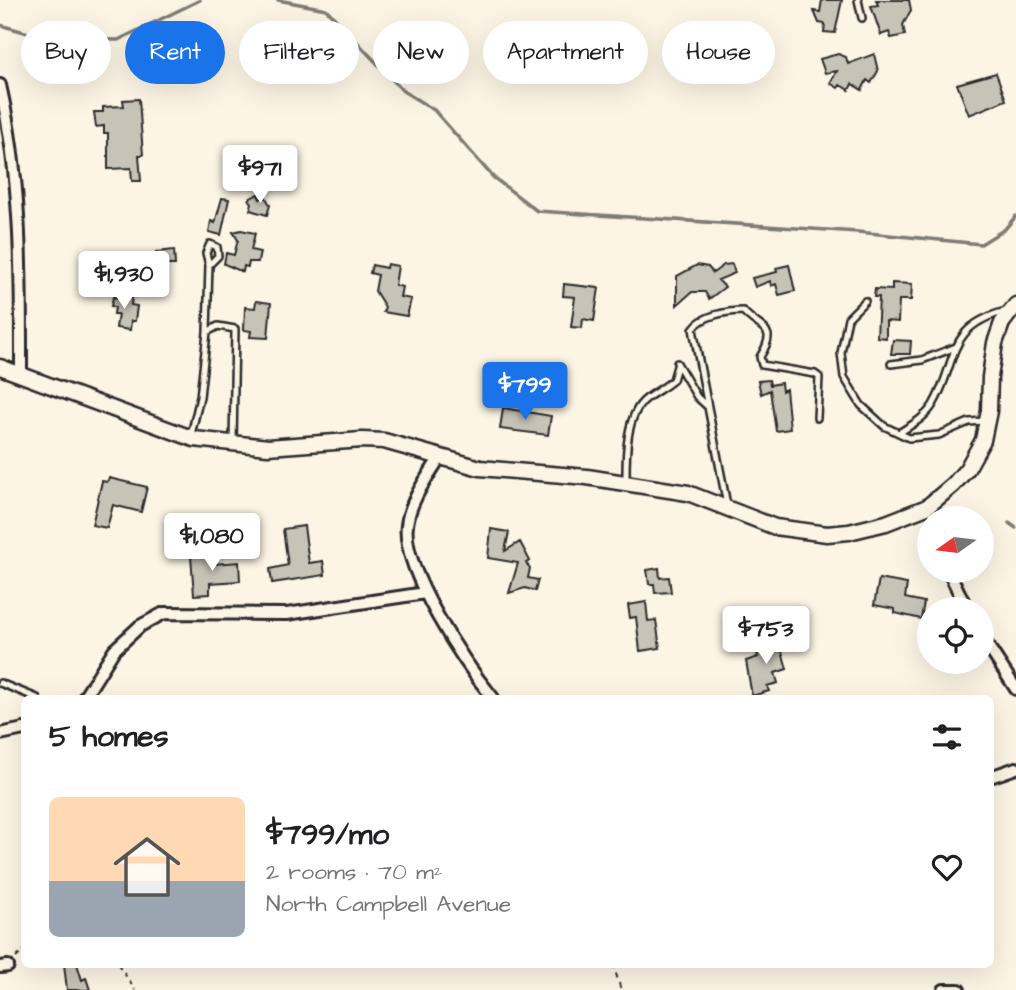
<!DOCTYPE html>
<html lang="en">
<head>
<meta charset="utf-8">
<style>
	:root { --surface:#fff; --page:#f2f2f2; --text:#202124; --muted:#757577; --line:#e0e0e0; --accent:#1a73e8 }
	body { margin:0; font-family:"Architects Daughter",sans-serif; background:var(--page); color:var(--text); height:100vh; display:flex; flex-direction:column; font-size:26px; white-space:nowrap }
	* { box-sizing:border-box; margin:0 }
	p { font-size:23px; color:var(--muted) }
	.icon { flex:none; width:38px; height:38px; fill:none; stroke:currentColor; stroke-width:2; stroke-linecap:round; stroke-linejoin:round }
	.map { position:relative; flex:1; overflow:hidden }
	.sheet { position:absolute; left:21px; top:695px; width:973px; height:273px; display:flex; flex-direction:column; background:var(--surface); border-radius:10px; box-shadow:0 7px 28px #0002 }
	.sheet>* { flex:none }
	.guide { position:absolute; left:21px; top:21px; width:975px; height:63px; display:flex; gap:14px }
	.needle { width:46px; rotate:256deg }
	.tools { position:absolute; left:917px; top:506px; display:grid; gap:14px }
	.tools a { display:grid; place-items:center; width:77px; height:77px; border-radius:50%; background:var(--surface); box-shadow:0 7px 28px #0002; font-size:35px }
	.price { position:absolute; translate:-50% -60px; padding:0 16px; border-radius:7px; background:#fff; color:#222; font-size:23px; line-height:46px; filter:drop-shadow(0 2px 4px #0008) }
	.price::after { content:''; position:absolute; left:50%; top:42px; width:21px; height:16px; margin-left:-10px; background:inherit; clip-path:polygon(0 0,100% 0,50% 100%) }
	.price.selected { background:var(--accent); color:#fff }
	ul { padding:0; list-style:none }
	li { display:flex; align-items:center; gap:21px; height:175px; padding:0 28px }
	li+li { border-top:2px solid var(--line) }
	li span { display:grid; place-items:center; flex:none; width:196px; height:140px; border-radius:10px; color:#555 }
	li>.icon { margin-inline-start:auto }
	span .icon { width:84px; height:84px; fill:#fffc; stroke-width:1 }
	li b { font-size:30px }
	h2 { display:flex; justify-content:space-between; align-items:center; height:84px; padding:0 28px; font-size:30px }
	.pill { padding:0 24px; border-radius:32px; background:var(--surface); box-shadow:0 7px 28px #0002; font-size:24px; line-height:63px }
	.pill.selected { background:var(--accent); color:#fff }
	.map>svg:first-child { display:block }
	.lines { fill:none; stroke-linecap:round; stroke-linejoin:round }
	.stream { stroke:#7d7b74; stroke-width:3.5 }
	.building { fill:#c8c3b7; stroke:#2b2b2b; stroke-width:2 }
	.service-casing { stroke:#2b2b2b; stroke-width:10 }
	.minor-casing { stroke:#2b2b2b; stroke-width:16 }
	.secondary-casing { stroke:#2b2b2b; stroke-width:19 }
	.path { stroke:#2b2b2b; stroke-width:2; stroke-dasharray:5 5; stroke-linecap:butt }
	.service { stroke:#fcf5e5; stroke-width:5 }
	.minor { stroke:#fcf5e5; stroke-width:10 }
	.secondary { stroke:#fcf5e5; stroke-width:14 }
</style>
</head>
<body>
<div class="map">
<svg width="1016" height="990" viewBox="0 0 1016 990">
	<rect width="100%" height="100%" fill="#fcf5e5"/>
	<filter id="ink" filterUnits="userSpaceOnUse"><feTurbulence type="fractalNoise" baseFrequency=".0143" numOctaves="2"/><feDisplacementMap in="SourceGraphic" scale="14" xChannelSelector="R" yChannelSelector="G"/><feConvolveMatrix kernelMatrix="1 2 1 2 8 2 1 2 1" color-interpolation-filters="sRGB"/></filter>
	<g filter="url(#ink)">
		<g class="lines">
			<path class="stream" d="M278,0L326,9L403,91L434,110L493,177L537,211L858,232L981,244L1005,229L1016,216
				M0,25L49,39L118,40L200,0
				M1009,523L1016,528"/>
		</g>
		<path class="building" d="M822,0H842L835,33L824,32L825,24L819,23L814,11L820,12Z
			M876,0H909L911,10L903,25L905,35L891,38L889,32L881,35L871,6L878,5Z
			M838,54L846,57L848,64L874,54L878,71L871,83L867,80L862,90L852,84L849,90L840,85L838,88L830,83L837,71L825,73L820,59Z
			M996,73L1006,100L969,115L957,84Z
			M139,99L143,155H139L141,181H132L131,168L108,169V133H104V126L96,127L94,112H103V107L124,106L123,100Z
			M258,194L260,199L265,196L270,205L267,215L250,210L252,203L249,199Z
			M222,198L229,199L221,235L209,232L211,221L215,223Z
			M241,230L255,233L251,250L260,252L258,262H249L248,267L244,266L243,272L224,264L226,253L234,255L238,240L233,232Z
			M174,250L175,265H156V252Z
			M387,264L398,266L395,285L402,287L400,297L411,299L407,316L383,312L385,307L375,291L378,275L370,273L372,265L386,268Z
			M732,264L735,273L718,280L725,287L709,299L705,292H692L677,305V276L697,265L708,267L713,273L724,265Z
			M789,265L795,291L779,295L776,284L771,286L770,281L755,287L752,278L777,272L776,268Z
			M892,283L912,284L911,300H899L898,322L886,321V338L877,337L879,297H874L875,289L892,290Z
			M564,284L599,288L594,321L583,319L582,328L571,327L575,297L563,296Z
			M118,291L127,292V297H132L131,305L137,306L135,321H131L130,330L116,328L118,314H114L115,307L111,306L113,297L118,298Z
			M256,301L271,303L268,338L250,337L251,331L244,330L245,307L255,308Z
			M893,340L911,341L910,354H891Z
			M769,380L770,385L781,383L782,391L786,389L790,429L776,431L770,390L761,394L758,381Z
			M503,408L551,416L548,435L500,429Z
			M109,478L147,487L141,512L113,505L107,528L92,525L102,481L107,482Z
			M304,526L309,563L323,561L325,575L272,583L270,569L288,565L283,529Z
			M491,529L509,532L505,551L520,542L530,561L526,563L530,568L528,578L538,580L535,591L525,588L509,593L518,563L488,558Z
			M212,554L213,564L239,562L240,581L210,583V594L194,595L191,556Z
			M659,568L660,578L669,577L671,592L655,593L654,584H649L647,570Z
			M879,579L907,584L905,598L924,602L921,619L895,613V609L874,605Z
			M646,602L648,621L656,620L660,648L640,651L636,617L630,618L628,605Z
			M778,637L787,669L775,673L778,683L767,686L769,691L752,696L746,661L758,657L754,643Z
			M64,964H77L82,980L86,978L90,990H67Z"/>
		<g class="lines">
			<g class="service-casing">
				<path id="service" d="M858,0L862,18
					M865,301L848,318L841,353L844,377L861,405L884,426L909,438L939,435L969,422L984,421
					M207,332L218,326L235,329L233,443
					M677,363L697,397L708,407L727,505
					M891,364L922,360L956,347
					M708,407L693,329C702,315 728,311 743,311C761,331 779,326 760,357L762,365L815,374L819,377L817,418
					M899,433C911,425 925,418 933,405C959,361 944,327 1006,311
					M191,435L200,397L207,332L209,265L206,253L210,244L217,247L218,256L209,265
					M626,482C626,458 625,415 646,399C655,392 665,387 673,380L677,366
					M0,683L37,698"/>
			</g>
			<g class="minor-casing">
				<path id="minor" d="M0,85C22,183 21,273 21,372
					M440,457C427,478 410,500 407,525C401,569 465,664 493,698
					M948,570L967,609
					M982,637L1016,689
					M84,698L114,650L140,626L164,613L287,614L425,593
					M0,734L24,729
					M990,777L1016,768
					M0,967L8,966
					M944,990H959"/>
			</g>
			<g class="secondary-casing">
				<path id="secondary" d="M0,367L194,439L268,447L362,440L384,441L480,468L587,477L688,493L775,527L827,534L849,532L886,523L927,507L953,485L967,469L983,440L989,411L990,377L995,343L1002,323L1016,305"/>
			</g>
			<path class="path" d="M16,958L24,950
				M118,964L135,990
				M613,964L621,990"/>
			<use href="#service" class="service"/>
			<use href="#minor" class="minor"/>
			<use href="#secondary" class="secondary"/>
		</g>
	</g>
</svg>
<div class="tools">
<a><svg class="needle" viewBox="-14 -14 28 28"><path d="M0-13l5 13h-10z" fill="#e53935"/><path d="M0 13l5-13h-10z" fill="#757577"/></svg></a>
<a><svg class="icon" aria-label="locate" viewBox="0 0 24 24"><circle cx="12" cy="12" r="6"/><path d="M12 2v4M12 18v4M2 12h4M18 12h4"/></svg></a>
</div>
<b class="price" style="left:260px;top:205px">$971</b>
<b class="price" style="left:124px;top:311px">$1,930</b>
<b class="price selected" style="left:525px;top:422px">$799</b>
<b class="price" style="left:212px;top:573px">$1,080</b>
<b class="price" style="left:766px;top:666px">$753</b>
<div class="guide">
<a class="pill">Buy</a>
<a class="pill selected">Rent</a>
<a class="pill">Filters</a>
<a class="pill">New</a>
<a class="pill">Apartment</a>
<a class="pill">House</a>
</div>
<section class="sheet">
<h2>5 homes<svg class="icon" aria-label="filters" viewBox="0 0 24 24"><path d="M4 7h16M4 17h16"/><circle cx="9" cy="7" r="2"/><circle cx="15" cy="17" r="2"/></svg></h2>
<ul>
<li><span style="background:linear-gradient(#ffd9b3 60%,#9aa5b1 0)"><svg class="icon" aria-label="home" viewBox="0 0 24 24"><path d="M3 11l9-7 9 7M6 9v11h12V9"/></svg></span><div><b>$799/mo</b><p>2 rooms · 70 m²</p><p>North Campbell Avenue</p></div><svg class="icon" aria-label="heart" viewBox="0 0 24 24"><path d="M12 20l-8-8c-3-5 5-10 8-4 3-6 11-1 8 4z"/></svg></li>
</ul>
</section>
</div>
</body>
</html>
